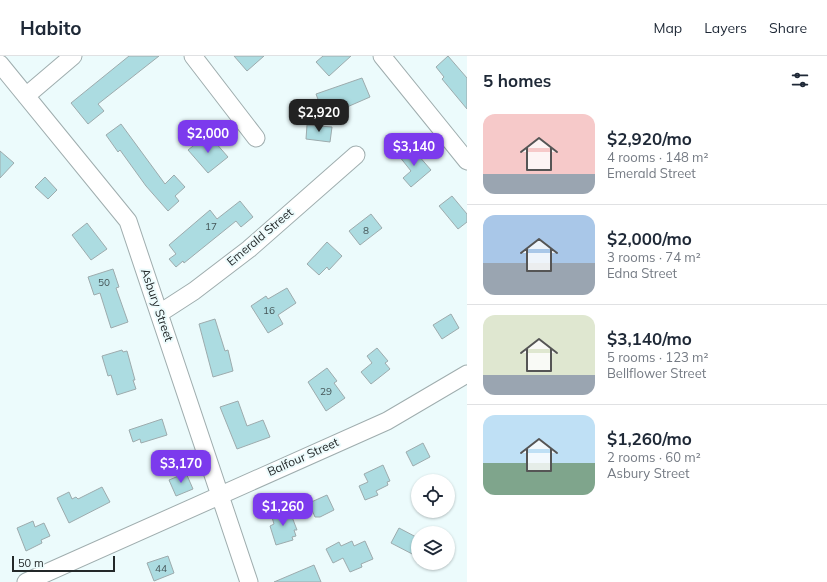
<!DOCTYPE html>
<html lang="en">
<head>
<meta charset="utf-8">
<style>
	:root { --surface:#fff; --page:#f2f2f3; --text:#1f2937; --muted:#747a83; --line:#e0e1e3; --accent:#7c3aed }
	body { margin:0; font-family:Mulish,sans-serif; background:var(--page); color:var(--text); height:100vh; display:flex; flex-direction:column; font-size:15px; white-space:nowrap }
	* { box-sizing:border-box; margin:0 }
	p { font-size:13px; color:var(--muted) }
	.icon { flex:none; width:22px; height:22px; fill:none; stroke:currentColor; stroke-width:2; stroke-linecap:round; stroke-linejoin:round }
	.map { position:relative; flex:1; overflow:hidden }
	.drawer { display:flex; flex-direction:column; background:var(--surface); width:360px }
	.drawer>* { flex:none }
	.buttons { position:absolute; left:411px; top:418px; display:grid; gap:8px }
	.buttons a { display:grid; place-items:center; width:44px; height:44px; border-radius:50%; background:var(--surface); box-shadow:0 1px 3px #0004; font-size:20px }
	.scale { position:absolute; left:12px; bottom:10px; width:103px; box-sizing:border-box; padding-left:4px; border:2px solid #232829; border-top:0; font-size:11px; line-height:14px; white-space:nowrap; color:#232829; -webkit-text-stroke:3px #ecfbfc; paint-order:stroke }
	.price { position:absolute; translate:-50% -34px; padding:0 9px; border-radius:8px; background:var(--accent); color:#fff; font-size:13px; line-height:26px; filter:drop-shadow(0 1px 2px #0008) }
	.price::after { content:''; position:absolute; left:50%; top:24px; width:12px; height:9px; margin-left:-6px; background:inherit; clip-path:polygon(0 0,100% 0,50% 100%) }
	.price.active { background:#222; color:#fff }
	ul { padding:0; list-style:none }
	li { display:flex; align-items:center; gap:12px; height:100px; padding:0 16px }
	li+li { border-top:1px solid var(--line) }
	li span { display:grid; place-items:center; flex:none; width:112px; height:80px; border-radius:12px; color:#555 }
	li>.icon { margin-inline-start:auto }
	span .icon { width:48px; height:48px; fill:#fffc; stroke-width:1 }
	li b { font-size:17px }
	h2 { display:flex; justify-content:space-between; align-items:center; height:48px; padding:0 16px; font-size:17px }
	header { display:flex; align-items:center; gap:24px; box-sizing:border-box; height:56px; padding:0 20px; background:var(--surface); border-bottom:1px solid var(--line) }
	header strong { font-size:19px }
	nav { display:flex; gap:22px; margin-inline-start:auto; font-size:14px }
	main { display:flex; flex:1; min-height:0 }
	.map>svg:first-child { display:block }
	.building { fill:#acdce1; stroke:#9dabad }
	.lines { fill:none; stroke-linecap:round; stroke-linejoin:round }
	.minor-casing { stroke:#9fadae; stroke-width:19 }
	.minor { stroke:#fff; stroke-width:17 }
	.labels { text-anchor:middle; stroke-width:4; stroke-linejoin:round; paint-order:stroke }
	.number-label { font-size:10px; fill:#455557 }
	.street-label { font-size:12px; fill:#232829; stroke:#ecfbfc }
</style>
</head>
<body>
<header>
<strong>Habito</strong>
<nav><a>Map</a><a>Layers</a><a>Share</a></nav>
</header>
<main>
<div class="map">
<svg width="467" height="526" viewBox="0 0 467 526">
	<rect width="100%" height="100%" fill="#ecfbfc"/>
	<path class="building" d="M129,0H159L98,48L104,55L88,68L71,47Z
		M234,0H264L247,15Z
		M323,0H351L329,20L316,6Z
		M448,0L467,22V53L442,23L444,21L436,11Z
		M362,22L370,41L347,51L346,48L341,50L340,47L322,54L316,38Z
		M121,68L165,128L174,119L185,131L175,140L179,145L168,155L146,130L120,94L118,96L106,79Z
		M307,69L332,71L330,86L306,83Z
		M208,78L228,101L208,117L188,94Z
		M408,92L416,101L418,99L431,114L411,131L403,122L411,115L399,100Z
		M0,95L14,107L0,122Z
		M45,121L57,134L48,143L35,131Z
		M452,140L467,158V166L458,173L439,150Z
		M240,145L253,161L241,171L236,165L184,207L183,205L176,211L169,203L176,198L169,189L210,154L217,163Z
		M371,158L382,172L360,189L349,175Z
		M87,167L107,193L91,204L72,179Z
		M327,186L342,200L329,214L327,211L319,219L307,208Z
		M113,213L119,231L116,232L128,266L111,272L100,237L94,239L88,221Z
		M287,232L296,247L278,259L283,268L268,277L251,250L266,240L268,243Z
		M451,258L459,272L442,283L433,269Z
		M215,263L225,295L228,294L233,315L213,321L199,268Z
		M377,292L388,305L385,307L390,313L371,328L361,316L372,307L367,300Z
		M122,294L123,296L127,295L135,324H133L136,333L117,339L111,319L108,320L102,300Z
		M327,312L337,325L334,327L345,342L326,355L308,326Z
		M238,345L247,370L263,364L270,381L237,393L220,351Z
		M162,363L167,379L141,387L140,383L133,386L129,374Z
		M423,387L430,401L413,410L406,396Z
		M383,409L390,425L387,426L388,429L376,435L378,439L365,444L359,430L368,426L364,418Z
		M186,417L193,433L176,440L169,424Z
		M102,431L110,446L69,467L57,442L69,436L72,443L76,441L78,443Z
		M327,439L334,454L320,461H315L309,447Z
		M289,453L297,474H294L296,480L292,481L293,484L276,489L270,470L274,468L271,458Z
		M33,465L35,471L44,467L50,480L41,484L42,487L26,495L17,472Z
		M399,472L418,482V501L391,487Z
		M352,485L354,490L365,485L373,503L361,508L362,511L350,516L343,502L333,507L326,493L339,486L341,490Z
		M168,500L174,517L154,525L147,507Z
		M314,509L321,526H274Z"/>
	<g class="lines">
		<g class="minor-casing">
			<path id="minor" d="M193,0L256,82
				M382,0L467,105
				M0,8L128,165L249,526
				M26,40L73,0
				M160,257L194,235L249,193L356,99
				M26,526L387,365L467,318"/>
		</g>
		<use href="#minor" class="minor"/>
	</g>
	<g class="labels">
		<g class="number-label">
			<text x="211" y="174">17</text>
			<text x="366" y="178">8</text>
			<text x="104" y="230">50</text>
			<text x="269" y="258">16</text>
			<text x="326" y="339">29</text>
			<text x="161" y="516">44</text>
		</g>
		<g class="street-label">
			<text transform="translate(260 181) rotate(-40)" y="4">Emerald Street</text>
			<text transform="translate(157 249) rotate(71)" y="4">Asbury Street</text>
			<text transform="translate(303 401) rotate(-24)" y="4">Balfour Street</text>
		</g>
	</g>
</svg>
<div class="buttons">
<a><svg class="icon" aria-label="locate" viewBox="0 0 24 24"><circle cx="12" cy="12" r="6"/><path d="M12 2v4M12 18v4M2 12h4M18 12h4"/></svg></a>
<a><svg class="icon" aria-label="layers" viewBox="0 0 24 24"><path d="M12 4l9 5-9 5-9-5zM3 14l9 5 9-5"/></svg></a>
</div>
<div class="scale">50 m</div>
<b class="price active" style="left:319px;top:77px">$2,920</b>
<b class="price" style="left:208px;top:98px">$2,000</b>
<b class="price" style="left:414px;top:111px">$3,140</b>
<b class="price" style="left:181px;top:428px">$3,170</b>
<b class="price" style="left:283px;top:471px">$1,260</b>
</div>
<section class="drawer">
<h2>5 homes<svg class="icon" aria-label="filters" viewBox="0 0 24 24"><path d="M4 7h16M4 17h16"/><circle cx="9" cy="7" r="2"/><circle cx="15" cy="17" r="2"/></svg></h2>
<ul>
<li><span style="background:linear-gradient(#f6c9c9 75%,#9aa5b1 0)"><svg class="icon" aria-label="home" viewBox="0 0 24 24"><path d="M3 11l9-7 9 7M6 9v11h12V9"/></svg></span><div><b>$2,920/mo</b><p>4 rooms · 148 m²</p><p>Emerald Street</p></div></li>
<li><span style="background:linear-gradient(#a9c7e8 60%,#9aa5b1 0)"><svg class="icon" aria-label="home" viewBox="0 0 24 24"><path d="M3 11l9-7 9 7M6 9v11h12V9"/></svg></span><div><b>$2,000/mo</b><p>3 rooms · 74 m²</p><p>Edna Street</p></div></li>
<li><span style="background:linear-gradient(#dfe7d0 75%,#9aa5b1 0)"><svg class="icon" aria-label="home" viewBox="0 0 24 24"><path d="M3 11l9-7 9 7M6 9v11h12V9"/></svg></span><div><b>$3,140/mo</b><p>5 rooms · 123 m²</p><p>Bellflower Street</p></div></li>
<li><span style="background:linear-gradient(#bfe0f5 60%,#7fa58c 0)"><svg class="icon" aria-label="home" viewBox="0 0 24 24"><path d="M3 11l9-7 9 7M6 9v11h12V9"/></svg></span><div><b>$1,260/mo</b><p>2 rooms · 60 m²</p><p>Asbury Street</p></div></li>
</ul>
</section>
</main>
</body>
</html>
